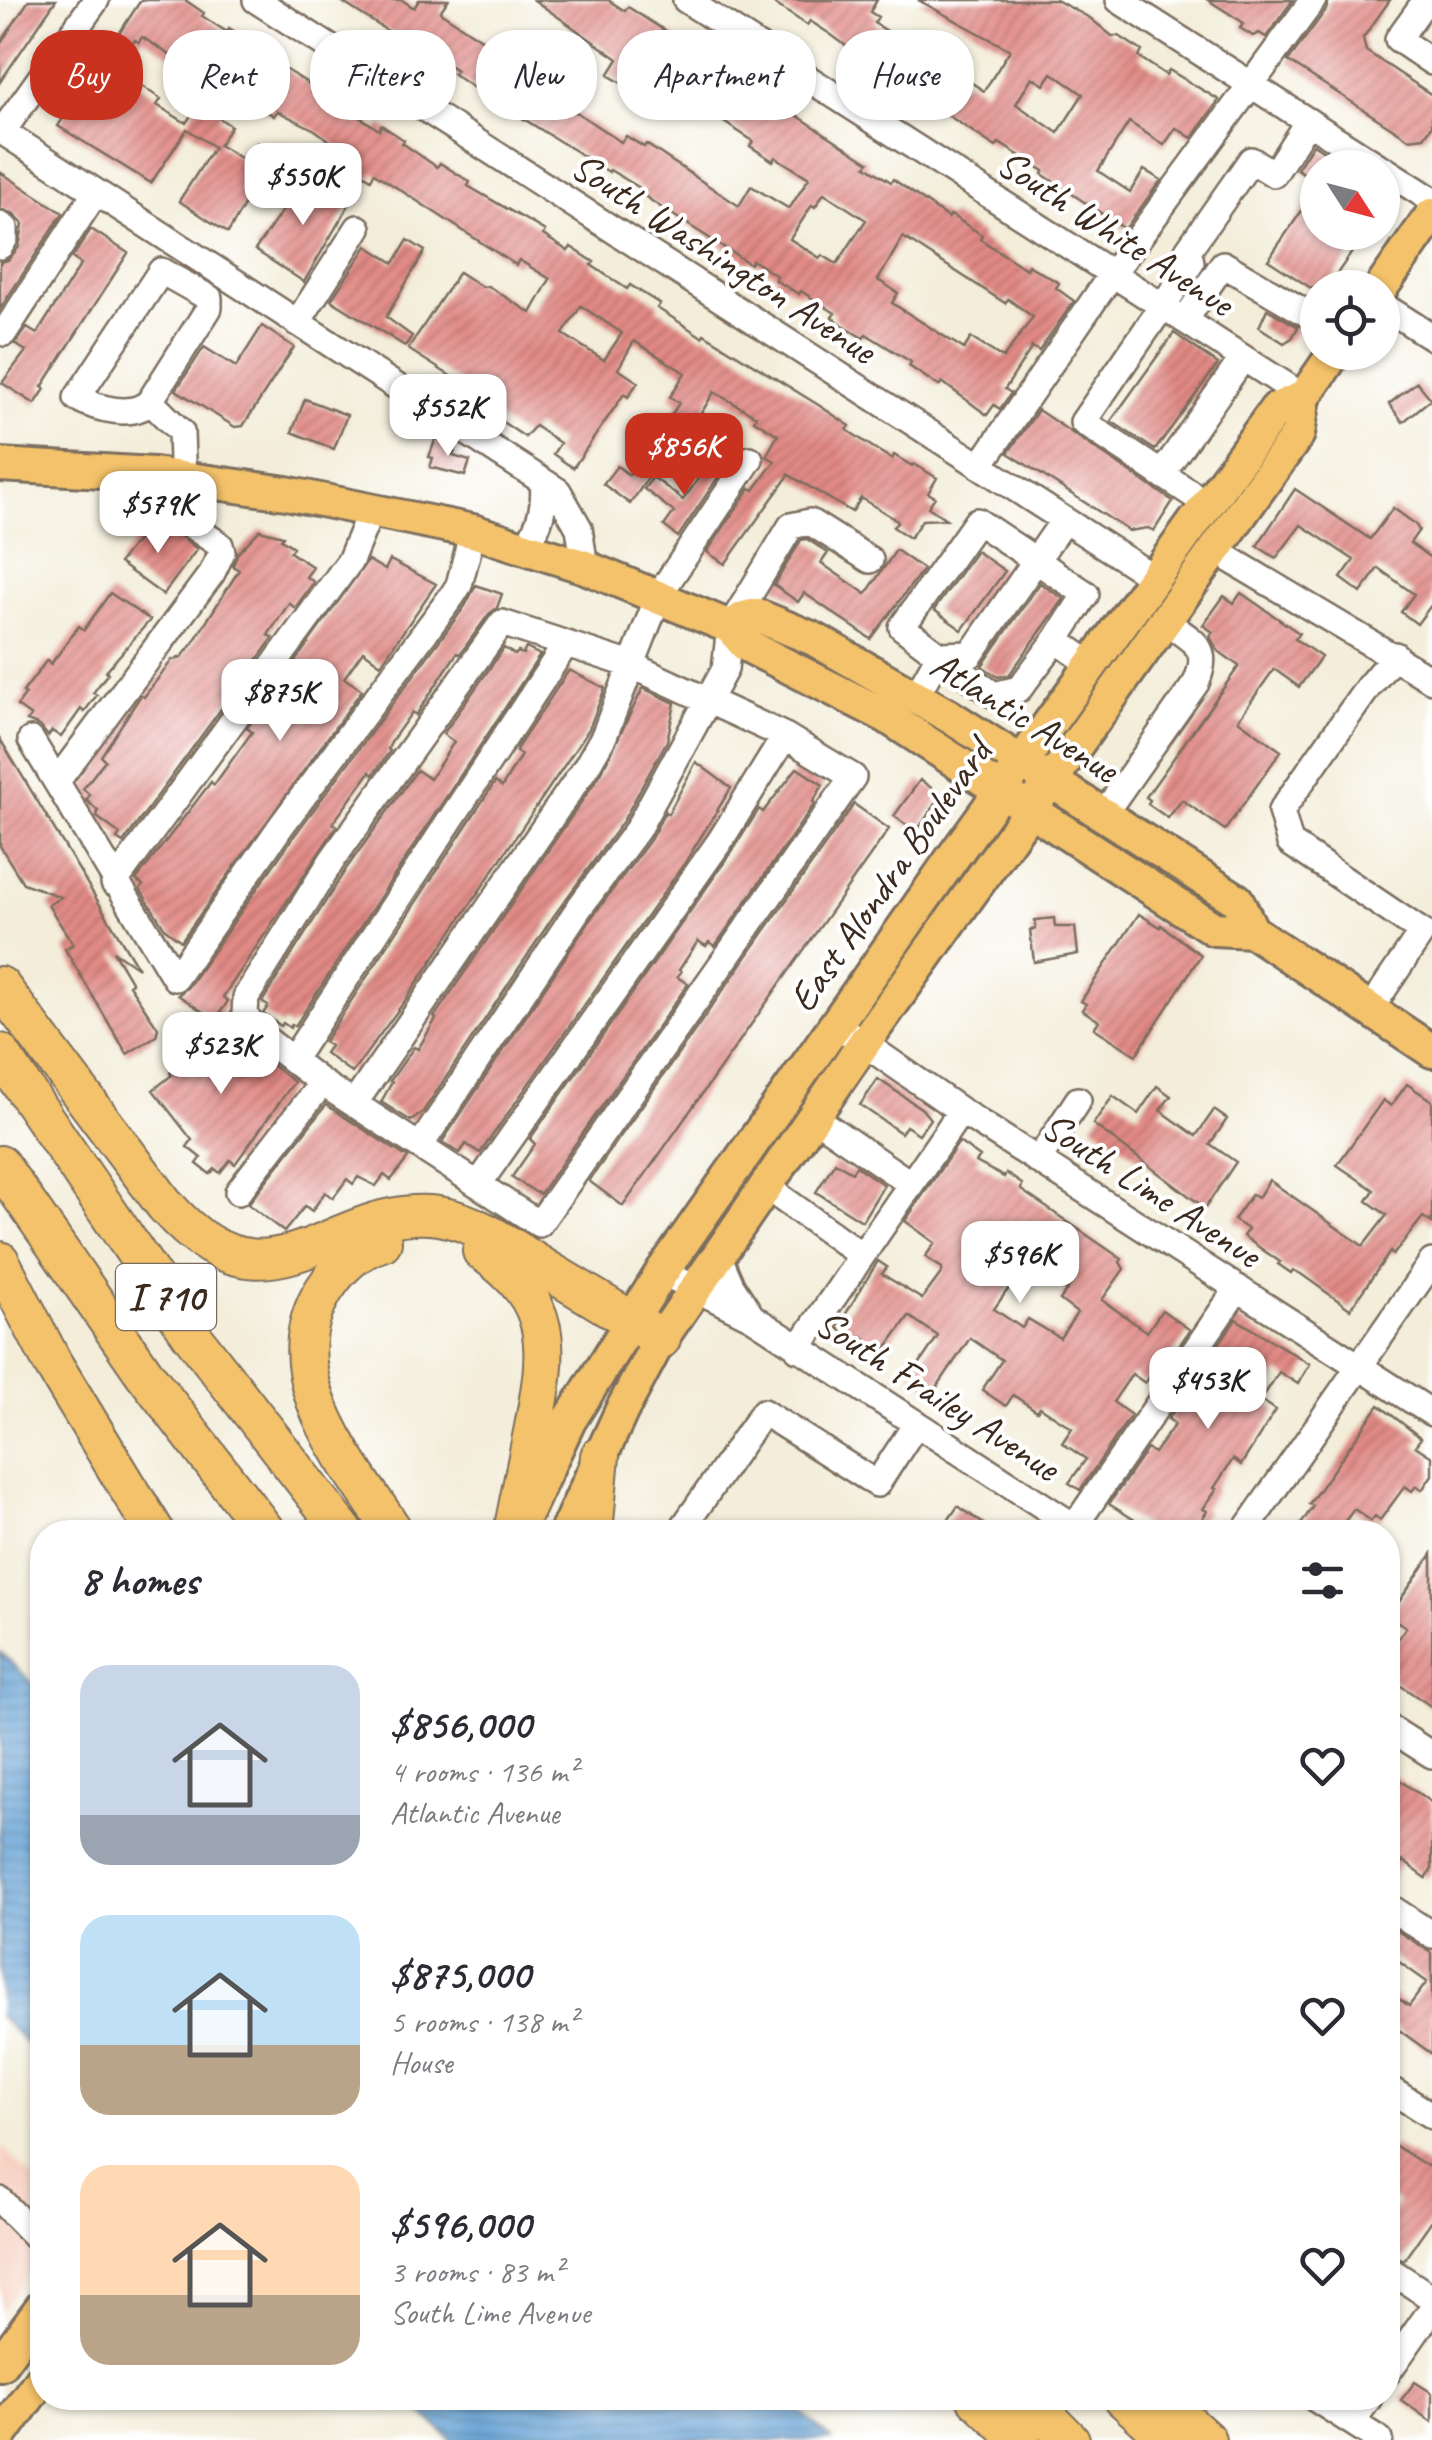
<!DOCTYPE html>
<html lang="en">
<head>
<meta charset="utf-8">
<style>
	:root { --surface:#fff; --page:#f7f7f7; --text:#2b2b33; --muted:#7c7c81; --accent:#c8321e }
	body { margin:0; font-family:Caveat,sans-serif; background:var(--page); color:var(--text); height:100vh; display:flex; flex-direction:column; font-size:38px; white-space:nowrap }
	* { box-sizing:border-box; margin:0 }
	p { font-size:32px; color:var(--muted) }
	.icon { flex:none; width:55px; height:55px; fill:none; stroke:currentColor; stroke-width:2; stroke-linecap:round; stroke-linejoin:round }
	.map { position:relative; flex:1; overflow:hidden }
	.drawer { position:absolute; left:30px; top:1520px; width:1370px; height:890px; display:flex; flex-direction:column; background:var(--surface); border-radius:40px; box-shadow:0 2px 8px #0004 }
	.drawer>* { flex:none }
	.guide { position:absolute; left:30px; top:30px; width:1372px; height:90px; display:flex; gap:20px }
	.needle { width:65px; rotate:126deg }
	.controls { position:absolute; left:1300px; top:150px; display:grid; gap:20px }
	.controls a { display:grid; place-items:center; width:100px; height:100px; border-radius:50%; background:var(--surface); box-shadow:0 2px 8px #0004; font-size:50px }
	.price { position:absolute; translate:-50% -85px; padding:0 22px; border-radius:20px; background:#fff; color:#222; font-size:32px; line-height:65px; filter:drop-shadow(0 2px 5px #0008) }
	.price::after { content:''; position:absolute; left:50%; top:60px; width:30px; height:22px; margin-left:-15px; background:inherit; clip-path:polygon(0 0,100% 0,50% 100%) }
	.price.current { background:var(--accent); color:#fff }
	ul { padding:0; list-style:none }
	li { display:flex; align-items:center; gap:30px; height:250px; padding:0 50px }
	li span { display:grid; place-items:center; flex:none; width:280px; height:200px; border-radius:30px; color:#555 }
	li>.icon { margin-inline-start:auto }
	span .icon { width:120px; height:120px; fill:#fffc; stroke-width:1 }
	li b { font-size:42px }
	h2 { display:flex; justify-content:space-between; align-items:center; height:120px; padding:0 50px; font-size:42px }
	.tag { padding:0 35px; border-radius:40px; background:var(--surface); box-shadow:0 2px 8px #0004; font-size:35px; line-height:90px }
	.tag.current { background:var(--accent); color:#fff }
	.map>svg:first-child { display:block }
	.built { fill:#f6d2c3 }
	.water { fill:url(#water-rules); stroke:#4f6579; stroke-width:2.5 }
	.building { fill:url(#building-hatch); fill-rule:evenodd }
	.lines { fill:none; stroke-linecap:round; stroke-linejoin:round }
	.minor-casing { stroke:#7b6e5f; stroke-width:30 }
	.major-casing { stroke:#7b6e5f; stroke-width:38 }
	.highway-casing { stroke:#7b6e5f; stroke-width:42 }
	.minor { stroke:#fff; stroke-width:25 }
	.major { stroke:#f3c26a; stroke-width:32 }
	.highway { stroke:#f3c26a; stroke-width:38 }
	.labels { text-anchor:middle; stroke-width:8; stroke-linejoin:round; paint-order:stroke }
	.shield { fill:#fff; stroke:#766a62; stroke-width:2.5 }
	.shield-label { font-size:38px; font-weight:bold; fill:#3b2a1e }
	.street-label { font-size:40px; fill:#3b2a1e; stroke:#fff }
</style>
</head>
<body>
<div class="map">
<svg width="1432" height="2440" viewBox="0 0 1432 2440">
	<defs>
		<pattern id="water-rules" width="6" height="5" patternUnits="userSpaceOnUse" patternTransform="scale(2.5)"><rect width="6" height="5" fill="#63a0d4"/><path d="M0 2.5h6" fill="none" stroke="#5383ab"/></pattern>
		<pattern id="building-hatch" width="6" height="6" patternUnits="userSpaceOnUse" patternTransform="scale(2.5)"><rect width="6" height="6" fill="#e28a86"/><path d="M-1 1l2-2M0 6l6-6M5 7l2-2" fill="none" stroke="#b8716d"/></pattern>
	</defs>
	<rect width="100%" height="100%" fill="#fff"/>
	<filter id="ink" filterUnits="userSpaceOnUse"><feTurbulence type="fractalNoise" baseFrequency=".01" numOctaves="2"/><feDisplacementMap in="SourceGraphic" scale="20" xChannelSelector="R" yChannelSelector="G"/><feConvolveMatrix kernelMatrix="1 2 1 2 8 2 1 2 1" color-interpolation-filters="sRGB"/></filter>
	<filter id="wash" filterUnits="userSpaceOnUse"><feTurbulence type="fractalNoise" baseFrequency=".0048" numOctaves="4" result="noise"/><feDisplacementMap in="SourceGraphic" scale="40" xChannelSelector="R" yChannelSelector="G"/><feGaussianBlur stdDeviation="2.25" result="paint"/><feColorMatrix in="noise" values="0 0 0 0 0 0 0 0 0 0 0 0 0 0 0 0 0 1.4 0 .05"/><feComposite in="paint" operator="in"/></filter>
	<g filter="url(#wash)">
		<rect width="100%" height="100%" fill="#f3edd9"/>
		<path class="built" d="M0,2145L42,2187V2256L0,2312Z"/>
		<path class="water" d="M0,1652L42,1692V2058L0,2017Z
			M406,2398H787L831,2440H452Z"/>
		<g id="blocks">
			<path class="building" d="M29,0H56L0,82V44Z
				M141,0H185L204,13L202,16L227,32L229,28L281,61L279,65L309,84L323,93L325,90L356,110L354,113L379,130L381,125L404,140L402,143L437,167L440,163L470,182L468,186L545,231L543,235L568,251L571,247L594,262L591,265L627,289L630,285L660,304L657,308L676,320L702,337L704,334L820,406L850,426L847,430L877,450L892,459L894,455L912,466L914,464L937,478L928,493L935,497L928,507L946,519L922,520L910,538L893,527L898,521L861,498L852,512L789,475L725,564L707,552L750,488L754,490L775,461L766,456L778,435L754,420L756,416L714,392L697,420L714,431L702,450L665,425L679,403L670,397L685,373L634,341L618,369L638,382L628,397L624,394L573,468L553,454L560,443L535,426L525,437L504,423L476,405L482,396L408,349L459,272L482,287L488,286L531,313L550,279L519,260L516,265L374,173L371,179L354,168L358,161L315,130L277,111L274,116L236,92L219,118L231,126L219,145L245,161L257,143L274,154L228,233L179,201L214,147L187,129L151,183L58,126L93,71L89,69L104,45L109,49ZM142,37L176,59L182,50L195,58L197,55L224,72L202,108L198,105L186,123L157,105L161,99L116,69L135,40L139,42ZM581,306L622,333L604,360L563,334Z
				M339,0H402L414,8L419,0H448L440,12L489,44L484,53L527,80L530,75L547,86L561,63L579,74L561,102L621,142L626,136L644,147L646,144L739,206L751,186L788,208L791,206L809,178L775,157L773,161L750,146L753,141L713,115L710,120L678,99L703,56L726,72L724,76L759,97L762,93L793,113L869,162L866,166L891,182L893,179L948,218L951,215L982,235L980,239L1026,269L1028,265L1059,283L1056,288L1074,301L1039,351L1032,347L1005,389L1011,393L1000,409L994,405L987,415L942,382L939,386L909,366L911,362L866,334L863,338L848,329L832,317L835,313L801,291L799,294L775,280L777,276L752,260L750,264L659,206L643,195L645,191L610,170L609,172L469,85L453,74L456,70L421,47L419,51ZM824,193L866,220L837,264L822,255L820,258L790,239L812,205L815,207ZM903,237L1005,303L1008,299L1033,317L1003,358L971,338L964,349L892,303L898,293L878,280Z
				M534,0H608L625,11L628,7L679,40L656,77L638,65L625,85L608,75L618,59Z
				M769,0H877L870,12L878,17L874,23L902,40L907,32L921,41L914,53L918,57L962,85L966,79L984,91L1010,50L918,0H1056L1090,18L1112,36H1119L1142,51L1139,57L1166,75L1169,70L1219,100L1192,138L1176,128L1164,145L1129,122L1098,171L1130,192L1144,170L1161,180L1125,229L1042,174L1044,171L999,143L996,147L908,89L911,85L885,69L883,73L830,34L810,21L807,25ZM1052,73L1083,94L1058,133L1016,104L1032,77L1044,85Z
				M1208,0H1293L1266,37L1259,33L1253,36L1240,28L1244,23Z
				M1329,0H1390L1363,38L1366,51L1432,95V126L1424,137L1409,139L1288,61L1326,10Z
				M1313,144L1350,168H1318V182L1297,169Z
				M0,172L63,213L0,309V262L8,260L19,247L23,224L13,214L0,209Z
				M307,175L350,203L304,282L255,250Z
				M1318,187V232H1366L1327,288H1311L1268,260Z
				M91,229L128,253L42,387L45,389L35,404L2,383L26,351L15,344L27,328L37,334L81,264L72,258Z
				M408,240L425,251L386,317L412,336L405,346L331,300L367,246L394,263Z
				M1267,309L1298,327L1292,338L1284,343L1259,327Z
				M262,326L294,347L243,426L235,427L176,390L204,347L236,367Z
				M1174,333L1218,364L1155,450L1111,421Z
				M1417,382L1431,399L1403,422L1389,404Z
				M305,399L347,415L334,449L292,432Z
				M1038,410L1173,501L1154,531L1148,528L1129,531L1008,453Z
				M436,438L457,446L453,456L470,461L465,476L430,467L433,458L429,457Z
				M711,461L723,470L678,537L664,526L674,512L644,489L653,477L683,500Z
				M636,465L650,475L630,504L603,484L617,466L629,475Z
				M1295,489L1370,539L1393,508L1415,524L1419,530L1410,543L1432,559V604L1417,624L1401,612L1414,594L1378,568L1361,593L1341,578L1354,560L1301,525L1276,558L1257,546Z
				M156,516L197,549L163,595L119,563Z
				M260,530L283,536L281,539L293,547L290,552L313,567L306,577L314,582L295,608L289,603L268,635L273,638L123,843L117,839L120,834L97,817L98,811L86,800L90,795L83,789L105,760L101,756L141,695L144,697L172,660L182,657L193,643L239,570L233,566L237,554Z
				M807,539L828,553L821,563L866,594L896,550L923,569L871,639L804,593L798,602L774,585L801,540Z
				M976,551L1005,571L962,630L934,610Z
				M368,560L385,570L390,560L436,584L381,664L363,651L344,678L362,690L181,941L165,929L140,889L143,885L136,880L211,782L214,785L252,732L247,728Z
				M1040,583L1064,599L1009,675L998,677L982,666Z
				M476,585L502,594L497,608L489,614L460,654L457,653L416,715L412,712L392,740L388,749L390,751L373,775L370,772L333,823L337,826L223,997L228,1001L215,1020L178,995L188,987L294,836L465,606Z
				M110,593L150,620L106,671L108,673L93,693L97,695L84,712L81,709L61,737L52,731L48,736L40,726L27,721L31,716L17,706L26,694L23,692L47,660L51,664L79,626L84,630Z
				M1241,593L1299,633L1295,639L1321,657L1299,687L1274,669L1238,720L1281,751L1225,830L1182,800L1168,818L1148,804L1150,800L1146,797L1239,666L1217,650L1210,636L1213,632L1203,625L1224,596L1234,603Z
				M504,648L515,655L518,652L523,654L526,648L540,655L295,1026L292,1024L290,1028L283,1023L281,1026L263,1014L268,1006L262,1002L346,869L417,770L430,779L454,742L443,734Z
				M569,670L605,688L589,729L404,1002L352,1073L325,1053L330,1046L324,1042L495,782L502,787L521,755L516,752L517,748Z
				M643,688L675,703L667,741L623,821L553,917L423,1112L411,1121L381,1102L392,1082L390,1081L414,1047L418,1049L436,1019L434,1017L601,773Z
				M0,739L138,968L113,951L132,983L129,985L158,1028L156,1036L127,1054L65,949L73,944L48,905L61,897L23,883L0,846Z
				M696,762L731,788L686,861L480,1153L466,1144L460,1153L442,1142L592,917L650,840L665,812L668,814Z
				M797,768L823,785L813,802L815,803L715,946L709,942L706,946L698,941L679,970L681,972L677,977L688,984L540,1194L535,1192L512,1177L535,1144L530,1139L733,850L759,809L763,812Z
				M920,780L942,795L916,832L894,816Z
				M854,804L889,829L623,1206L589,1181Z
				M1139,914L1160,927L1161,925L1201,955L1136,1055L1094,1028L1099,1021L1082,1010L1086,1004L1081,1001Z
				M1054,918L1055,927H1075L1078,954L1034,962L1030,930L1036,929L1035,920Z
				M205,1018L229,1035L225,1040L254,1060L258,1054L294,1082L235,1164L230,1160L220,1173L215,1169L210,1174L197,1164L201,1158L187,1147L192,1140L153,1090L172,1075L170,1073L187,1055L200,1036L195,1033Z
				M878,1079L922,1109L930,1119L919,1134L906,1126L901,1133L860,1105Z
				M1407,1084L1432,1101V1223L1423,1217L1393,1255L1390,1252L1350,1309L1301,1274L1293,1270L1291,1273L1278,1264L1280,1262L1243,1236L1248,1229L1234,1220L1252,1194L1258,1198L1269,1180L1363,1246L1387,1215L1367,1201L1374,1190L1337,1165L1383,1100L1391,1106Z
				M1157,1086L1171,1096L1160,1110L1196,1136L1214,1110L1227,1119L1210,1144L1236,1162L1205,1208L1093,1124L1113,1096L1138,1114Z
				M326,1105L408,1158L391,1180L384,1175L376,1186L358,1177L353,1184L347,1179L333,1198L325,1192L312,1211L305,1206L284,1232L248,1204Z
				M959,1142L980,1157L976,1162L1004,1177L1006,1173L1022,1184L1021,1190L1122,1259L1120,1262L1124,1269L1102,1300L1147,1332L1162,1310L1190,1330L1154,1381L1149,1377L1145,1383L1132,1374L1113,1402L1131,1415L1080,1490L1069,1483L1086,1459L1062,1443L1072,1428L1040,1407L1037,1411L1013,1395L1006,1406L982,1390L1002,1360L970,1338L935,1390L912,1375L938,1336L909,1316L884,1351L861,1336L858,1341L837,1328L878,1261L887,1267L882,1274L922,1299L942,1272V1268L925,1257L935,1243L905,1221ZM1024,1223L1054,1242L1044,1257L1075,1278L1060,1300L1077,1313L1060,1338L1028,1319L1022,1328L994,1309L1028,1261L1005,1252Z
				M835,1162L852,1172L856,1166L884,1185L862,1221L816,1192Z
				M1236,1319L1310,1364L1298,1384L1279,1372L1261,1400L1276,1410L1241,1465L1233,1459L1214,1488L1217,1489L1203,1509L1207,1511L1194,1532H1154L1109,1504L1147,1449L1154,1453L1175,1424L1168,1419Z
				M1379,1405L1421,1438L1415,1446L1432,1457V1475L1422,1490L1416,1486L1412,1491L1405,1486L1380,1520L1375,1516L1371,1521L1354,1509L1337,1532H1296L1313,1506L1309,1504Z
				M958,1506L995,1532H940Z
				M1432,1554V1707L1388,1677V1654L1406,1627L1389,1616Z
				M1388,1772L1432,1803V1869L1426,1878L1403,1861L1388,1883Z
				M1388,1925L1432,1953V2054L1388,2022V1991L1409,2006L1427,1982L1388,1954Z
				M1394,2145L1432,2169V2220L1404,2260L1388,2253V2218L1398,2203L1388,2195V2154Z
				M1415,2382L1432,2393V2422L1401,2400Z"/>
		</g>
	</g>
	<g filter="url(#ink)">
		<use href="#blocks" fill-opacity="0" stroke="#7b6e5f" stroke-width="2.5"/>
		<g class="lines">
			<g class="minor-casing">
				<path id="minor" d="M256,0L1153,577
					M686,0L1304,397
					M1119,0L1381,168
					M1426,0L1398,39L1432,62
					M0,130L558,491L579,528L585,567
					M2,132L96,0
					M1382,168L1432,200
					M0,225L5,228V238L0,246
					M1382,305L1432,337
					M1185,320L1223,264L1318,320
					M297,323L358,228
					M4,333L96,192
					M980,466L1112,274L1313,0
					M1161,475L1243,358
					M1207,504L1083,422L1184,275L1191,262L1188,250L1251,160L1274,174L1308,121
					M526,548C539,526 546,507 543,482
					M1216,551L1432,680
					M502,623L631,665L785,736L853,777L539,1224L322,1083L253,1029L245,1014L246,997L332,860Z
					M1056,640L1086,594L977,521L902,627L939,655L971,654L1064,520
					M916,696L939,655L994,695L1019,689L1056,640L1091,664
					M31,740L175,978L281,826L452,596L459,585L473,531
					M57,781L212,573L222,552L220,545L189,524L184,517L181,432L150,401C134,419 97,409 77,398L161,271L209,298V308L150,401
					M1103,815L1196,683C1212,646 1193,642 1165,621
					M114,883L350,561L371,510
					M1369,1011L1422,932L1290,843L1281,811L1369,686L1395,655
					M836,1024L961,1111L1432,1413
					M293,1059L566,644
					M354,1104L588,764L604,736L659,595L750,459
					M812,1116L911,1184
					M420,1146L579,908L637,830L725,669L730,627L791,526L810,522L870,560
					M1038,1161L1078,1100
					M480,1182L720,841L785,736
					M765,1186L861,1255
					M238,1192L322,1083
					M718,1255L731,1285L752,1317
					M662,1272L752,1317L1083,1532
					M798,1349L961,1111
					M1074,1527L1238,1288
					M680,1532L763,1412L877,1484L916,1424
					M1244,1532L1432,1262
					M1388,1727L1432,1755
					M1388,1906L1432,1935
					M1388,2088L1432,2116
					M0,2200L42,2243
					M1388,2269L1432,2298
					M1388,2372L1432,2309
					M1314,2398L1380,2440
					M1352,2422L1369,2398"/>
			</g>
			<g class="major-casing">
				<path id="major" d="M1381,288L1432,215
					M0,465L154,474L286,493L473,531L585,567L730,627L746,645L886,716L1214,929L1252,931
					M730,627L744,618L756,615L814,639L949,716L1237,900L1252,931L1432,1051
					M527,1511L569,1421L662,1272L951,860L1276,409L1304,397
					M566,1532L622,1410L655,1348L864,1043L1298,434L1304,397L1335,352
					M0,2364L42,2307
					M0,2436L42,2378"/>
			</g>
			<g class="highway-casing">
				<path id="highway" d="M0,986L165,1205C270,1327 332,1201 439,1216C478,1222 516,1251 549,1271C586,1293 624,1316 661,1339
					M0,1053L190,1333L344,1532
					M0,1165L144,1373L266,1532
					M382,1242C356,1250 339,1267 324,1290C271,1374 349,1463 394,1532
					M482,1251C555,1302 549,1347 534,1427C527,1462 520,1497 513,1532
					M0,1261L53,1364L155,1532
					M593,1532L600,1456
					M976,2398L1021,2440
					M1028,2398L1070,2440
					M1123,2398L1169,2440
					M1160,2398L1206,2440"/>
			</g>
			<use href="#minor" class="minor"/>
			<use href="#major" class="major"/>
			<use href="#highway" class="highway"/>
		</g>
	</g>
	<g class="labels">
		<rect class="shield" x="116" y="1264" width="100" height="66" rx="8"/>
		<g class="shield-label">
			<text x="166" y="1310">I 710</text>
		</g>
		<g class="street-label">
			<text transform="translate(1116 232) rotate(33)" y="14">South White Avenue</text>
			<text transform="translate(724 257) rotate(33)" y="14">South Washington Avenue</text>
			<text transform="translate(1025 716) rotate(32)" y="14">Atlantic Avenue</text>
			<text transform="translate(889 875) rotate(-55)" y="14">East Alondra Boulevard</text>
			<text transform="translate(1152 1189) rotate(33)" y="14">South Lime Avenue</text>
			<text transform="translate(938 1394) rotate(33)" y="14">South Frailey Avenue</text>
		</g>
	</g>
</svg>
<div class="controls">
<a><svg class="needle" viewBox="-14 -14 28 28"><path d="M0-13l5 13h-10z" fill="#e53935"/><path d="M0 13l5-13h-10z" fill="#7c7c81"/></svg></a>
<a><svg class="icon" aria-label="locate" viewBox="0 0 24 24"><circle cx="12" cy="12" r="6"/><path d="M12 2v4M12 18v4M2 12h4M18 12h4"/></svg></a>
</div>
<b class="price" style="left:303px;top:228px">$550K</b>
<b class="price" style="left:448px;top:459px">$552K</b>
<b class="price current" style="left:684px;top:498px">$856K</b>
<b class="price" style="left:158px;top:556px">$579K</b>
<b class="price" style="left:280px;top:744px">$875K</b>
<b class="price" style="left:221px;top:1097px">$523K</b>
<b class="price" style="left:1020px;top:1306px">$596K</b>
<b class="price" style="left:1208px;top:1432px">$453K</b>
<div class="guide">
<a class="tag current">Buy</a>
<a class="tag">Rent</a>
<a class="tag">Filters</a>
<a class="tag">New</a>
<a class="tag">Apartment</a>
<a class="tag">House</a>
</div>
<section class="drawer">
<h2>8 homes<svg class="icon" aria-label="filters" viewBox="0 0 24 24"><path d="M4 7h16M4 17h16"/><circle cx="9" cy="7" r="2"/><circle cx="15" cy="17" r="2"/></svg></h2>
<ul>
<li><span style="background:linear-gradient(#c9d6e8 75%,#9aa5b1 0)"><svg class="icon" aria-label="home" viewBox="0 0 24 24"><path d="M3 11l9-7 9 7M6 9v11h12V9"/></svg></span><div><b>$856,000</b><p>4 rooms · 136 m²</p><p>Atlantic Avenue</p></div><svg class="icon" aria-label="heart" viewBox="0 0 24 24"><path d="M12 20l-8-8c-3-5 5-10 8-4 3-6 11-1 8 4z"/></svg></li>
<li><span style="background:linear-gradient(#bfe0f5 65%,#b9a48a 0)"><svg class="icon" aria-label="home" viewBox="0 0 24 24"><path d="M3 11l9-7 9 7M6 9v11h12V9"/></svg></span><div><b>$875,000</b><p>5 rooms · 138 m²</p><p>House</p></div><svg class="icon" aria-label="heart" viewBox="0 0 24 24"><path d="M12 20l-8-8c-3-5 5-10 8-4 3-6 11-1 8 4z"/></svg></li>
<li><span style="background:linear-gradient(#ffd9b3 65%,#b9a48a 0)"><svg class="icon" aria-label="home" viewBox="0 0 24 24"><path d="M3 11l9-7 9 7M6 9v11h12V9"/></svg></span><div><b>$596,000</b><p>3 rooms · 83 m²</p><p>South Lime Avenue</p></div><svg class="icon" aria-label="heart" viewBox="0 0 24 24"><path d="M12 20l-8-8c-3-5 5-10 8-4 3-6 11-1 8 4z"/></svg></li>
</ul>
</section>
</div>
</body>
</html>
